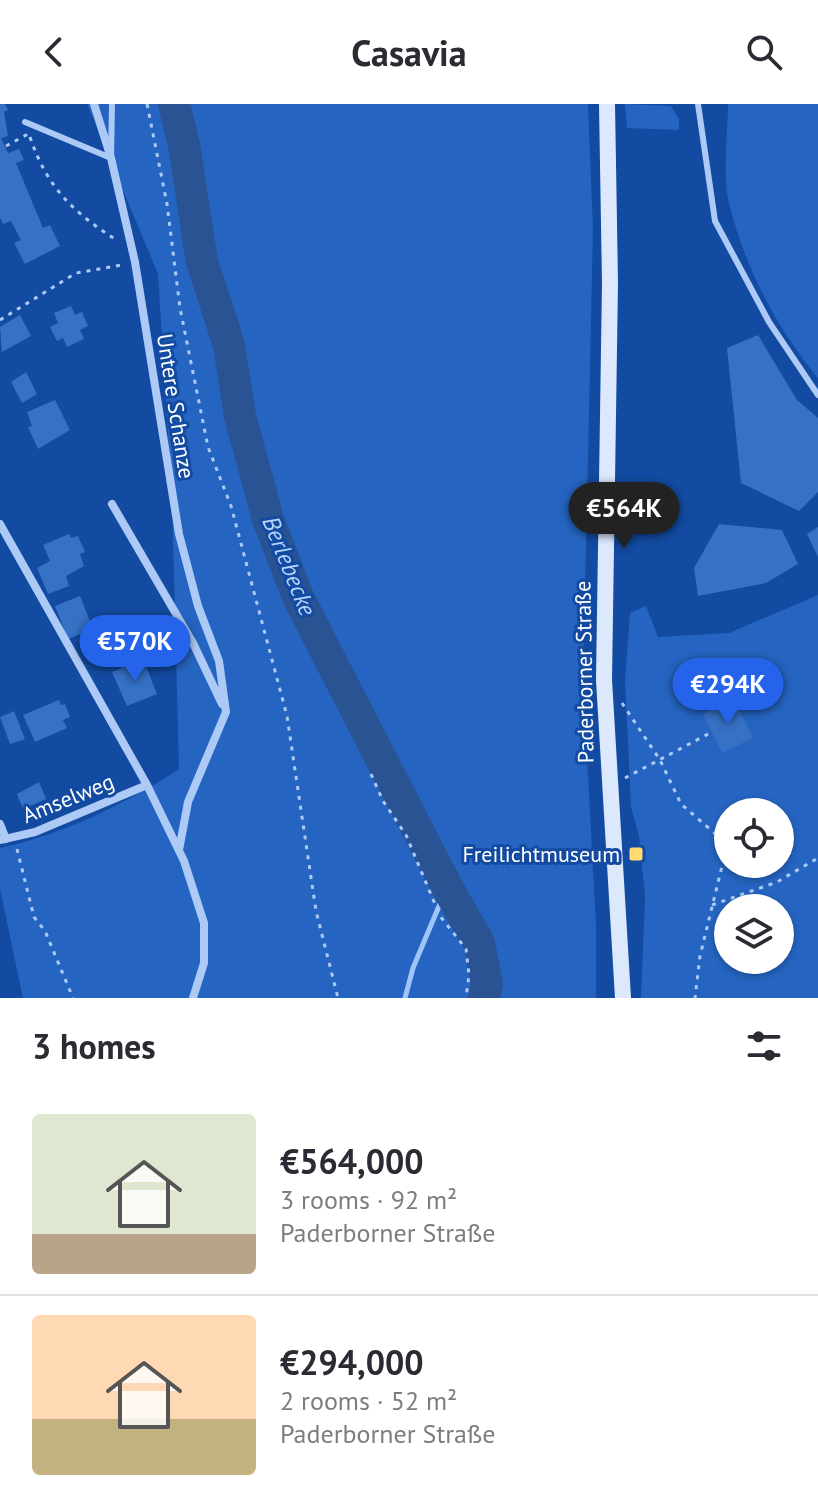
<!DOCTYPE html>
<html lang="en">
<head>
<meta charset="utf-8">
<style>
	:root { --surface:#fff; --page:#f7f7f7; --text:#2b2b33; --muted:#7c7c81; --line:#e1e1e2; --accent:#2563eb }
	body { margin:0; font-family:"PT Sans",sans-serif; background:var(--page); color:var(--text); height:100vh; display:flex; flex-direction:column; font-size:30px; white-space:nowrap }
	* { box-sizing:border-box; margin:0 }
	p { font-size:26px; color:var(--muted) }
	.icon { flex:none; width:44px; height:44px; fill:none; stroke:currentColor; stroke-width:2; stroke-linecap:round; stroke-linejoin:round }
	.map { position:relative; height:894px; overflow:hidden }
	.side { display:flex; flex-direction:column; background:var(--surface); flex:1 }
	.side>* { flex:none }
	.tools { position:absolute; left:714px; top:694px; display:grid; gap:16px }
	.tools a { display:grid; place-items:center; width:80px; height:80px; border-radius:50%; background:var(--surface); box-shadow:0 2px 6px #0004; font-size:40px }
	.price { position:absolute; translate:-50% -68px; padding:0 18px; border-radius:28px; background:var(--accent); color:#fff; font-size:26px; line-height:52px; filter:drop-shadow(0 2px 4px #0008) }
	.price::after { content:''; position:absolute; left:50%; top:48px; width:24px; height:18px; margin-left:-12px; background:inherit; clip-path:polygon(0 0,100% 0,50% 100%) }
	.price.active { background:#222; color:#fff }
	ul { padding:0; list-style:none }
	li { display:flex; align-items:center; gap:24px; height:200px; padding:0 32px }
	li+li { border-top:2px solid var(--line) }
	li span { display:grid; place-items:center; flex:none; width:224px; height:160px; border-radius:8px; color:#555 }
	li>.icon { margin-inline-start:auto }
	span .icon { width:96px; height:96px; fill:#fffc; stroke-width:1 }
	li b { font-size:34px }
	h2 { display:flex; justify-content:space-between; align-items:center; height:96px; padding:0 32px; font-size:34px }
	header { display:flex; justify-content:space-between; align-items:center; height:104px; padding:0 32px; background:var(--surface); font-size:36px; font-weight:700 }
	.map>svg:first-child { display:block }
	.green { fill:#2564c0; fill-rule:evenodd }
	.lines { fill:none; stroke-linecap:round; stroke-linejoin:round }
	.stream { stroke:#9ec4f8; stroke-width:5 }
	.river { stroke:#2a5394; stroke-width:32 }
	.building { fill:#3671c6 }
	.path { stroke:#accaf5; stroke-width:3; stroke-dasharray:4 6; stroke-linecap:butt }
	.lane { stroke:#accaf5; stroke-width:6 }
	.street { stroke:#accaf5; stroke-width:8 }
	.secondary { stroke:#dce9fd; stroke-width:16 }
	.poi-dot { fill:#ffdb6f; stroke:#124ba1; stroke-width:3 }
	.labels { text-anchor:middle; stroke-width:6; stroke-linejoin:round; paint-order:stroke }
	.street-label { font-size:22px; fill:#fff; stroke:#124ba1 }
	.poi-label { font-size:22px; fill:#fff; stroke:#124ba1; text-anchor:end }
	.water-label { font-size:24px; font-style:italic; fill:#b8d4fb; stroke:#124ba1 }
</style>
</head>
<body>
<header><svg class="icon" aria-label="back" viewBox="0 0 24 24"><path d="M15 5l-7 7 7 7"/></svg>Casavia<svg class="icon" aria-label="search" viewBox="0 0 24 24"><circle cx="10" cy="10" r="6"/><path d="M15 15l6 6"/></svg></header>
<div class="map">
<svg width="818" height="894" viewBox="0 0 818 894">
	<rect width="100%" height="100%" fill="#124ba1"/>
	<path class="green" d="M87,0H588L593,126L583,577L596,821V894H23L0,785V744C59,732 130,698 179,665L172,394L158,170Z
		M625,0L671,2L679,15V26L627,24Z
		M728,0H818V274C777,225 744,162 729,99C722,72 728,29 728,0Z
		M818,491V894H641L645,792L639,732L631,703L625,576L630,509L646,502L658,533L729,529ZM728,708H780V760H728ZM728,804H780V856H728Z"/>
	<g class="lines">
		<path class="stream" d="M405,894L413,864L447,783"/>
		<path class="river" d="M174,0L184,41L202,158L229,241L240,312L268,415L298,493L447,783L479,839L487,880L484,894"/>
	</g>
	<path class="building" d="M0,0H5L8,6L4,8L8,32L1,34L8,49L19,45L24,56L16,59L43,124L50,121L60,142L25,160L14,139L21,136L11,117L3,120L0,113Z
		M71,202L75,211L82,208L88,222L80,226L84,235L67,243L63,234L57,237L50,223L58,219L54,209Z
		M20,211L31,232L2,248L0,223Z
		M758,231L797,296L818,314V388L799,407L741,379L727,244Z
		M26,268L37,290L22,299L11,278Z
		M55,296L70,326L38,345L28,323L32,322L27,308Z
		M719,420L782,426L798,460L766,479L698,492L694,464Z
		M818,423V453L807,430Z
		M69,430L71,434L78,432L85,448L80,450L84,462L66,472L69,482L48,490L37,464L50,457L43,441Z
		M80,492L93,525L68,535L55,502Z
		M143,555L157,590L127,602L112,568Z
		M734,595L753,634L722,649L703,610Z
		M59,596L61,601L65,600L70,613L63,616L67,624L35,638L23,611Z
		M14,607L25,635L10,640L0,613Z
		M39,678L46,695L23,705L17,690Z"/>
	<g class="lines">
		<path class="path" d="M147,0L167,100L180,204L208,343L231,402L287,612L316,807L338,894
			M30,33C47,84 74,109 118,137
			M6,42L28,30
			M0,216L76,169L122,161
			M622,599L660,656L681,700L719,733L725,750L700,852L695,894
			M371,670L383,697L406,731L440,812L466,845L469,871L466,894
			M625,674L710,629
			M17,745L34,813L45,827L73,894
			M712,801L777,778L818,754"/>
		<path class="lane" d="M698,0L715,117L769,218L818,291
			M25,18L111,54L112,0"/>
		<path class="street" d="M94,0L111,54L135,158L179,430L198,502L219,557L226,608L188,698L179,746
			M112,400L193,539L222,600
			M0,420L147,681L184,757L204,819V859L193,894
			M0,720L6,735
			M0,736L35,728L147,681"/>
		<path class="secondary" d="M607,0L610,179L604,576L623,894"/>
	</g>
	<rect class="poi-dot" x="628" y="742" width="16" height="16" rx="4"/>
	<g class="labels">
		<g class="street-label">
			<text transform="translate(176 302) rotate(81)" y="8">Untere Schanze</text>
			<text transform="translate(584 568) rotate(-91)" y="8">Paderborner Straße</text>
			<text transform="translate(68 694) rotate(-22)" y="8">Amselweg</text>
		</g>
		<g class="poi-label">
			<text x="620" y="758">Freilichtmuseum</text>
		</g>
		<g class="water-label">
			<text transform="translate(289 462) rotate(68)" y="8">Berlebecke</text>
		</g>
	</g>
</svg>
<div class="tools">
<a><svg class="icon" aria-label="locate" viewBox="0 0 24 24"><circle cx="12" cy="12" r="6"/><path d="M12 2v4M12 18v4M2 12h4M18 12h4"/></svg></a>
<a><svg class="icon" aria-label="layers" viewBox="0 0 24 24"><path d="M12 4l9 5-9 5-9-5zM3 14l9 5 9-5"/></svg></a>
</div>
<b class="price active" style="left:624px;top:446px">€564K</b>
<b class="price" style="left:135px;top:579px">€570K</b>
<b class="price" style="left:728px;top:622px">€294K</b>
</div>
<section class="side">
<h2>3 homes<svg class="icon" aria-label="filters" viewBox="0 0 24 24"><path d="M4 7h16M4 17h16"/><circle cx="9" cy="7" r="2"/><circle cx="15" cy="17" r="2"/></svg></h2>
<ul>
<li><span style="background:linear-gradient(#dfe7d0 75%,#b9a48a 0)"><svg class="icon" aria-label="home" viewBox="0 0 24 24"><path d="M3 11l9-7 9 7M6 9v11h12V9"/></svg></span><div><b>€564,000</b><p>3 rooms · 92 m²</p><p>Paderborner Straße</p></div></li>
<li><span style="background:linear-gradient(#ffd9b3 65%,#c2b280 0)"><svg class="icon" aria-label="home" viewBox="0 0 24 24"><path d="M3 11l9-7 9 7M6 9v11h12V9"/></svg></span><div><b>€294,000</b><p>2 rooms · 52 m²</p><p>Paderborner Straße</p></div></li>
</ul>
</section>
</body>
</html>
